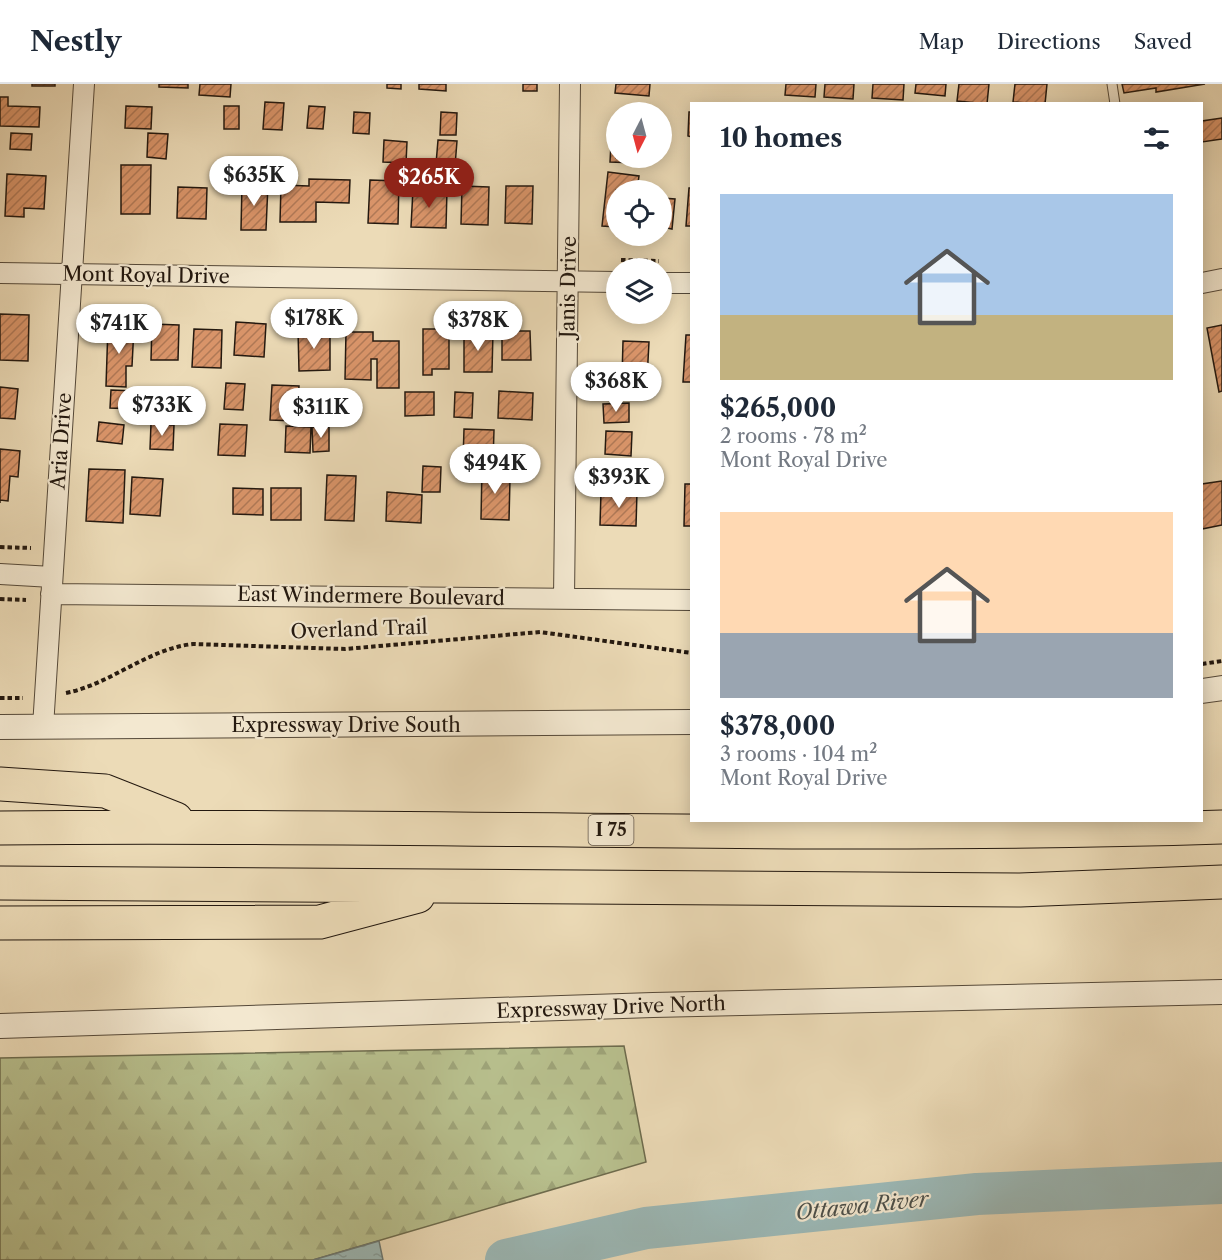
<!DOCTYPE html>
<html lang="en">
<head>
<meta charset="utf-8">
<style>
	:root { --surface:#fff; --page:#f2f2f3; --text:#1f2937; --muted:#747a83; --line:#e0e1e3; --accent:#8f2418 }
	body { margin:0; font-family:"Libre Caslon Text",serif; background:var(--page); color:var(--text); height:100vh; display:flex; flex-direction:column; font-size:22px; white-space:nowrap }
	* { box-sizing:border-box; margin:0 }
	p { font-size:20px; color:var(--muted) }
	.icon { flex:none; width:33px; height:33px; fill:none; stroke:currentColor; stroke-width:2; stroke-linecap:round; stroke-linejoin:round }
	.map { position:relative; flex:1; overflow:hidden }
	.drawer { position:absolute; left:690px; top:18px; width:513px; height:720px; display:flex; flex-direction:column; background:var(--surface); border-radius:0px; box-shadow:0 3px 15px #0003 }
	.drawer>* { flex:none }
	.needle { width:39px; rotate:186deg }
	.tools { position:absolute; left:606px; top:18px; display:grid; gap:12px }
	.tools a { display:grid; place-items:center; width:66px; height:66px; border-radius:50%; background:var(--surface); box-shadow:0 3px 15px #0003; font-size:30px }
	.price { position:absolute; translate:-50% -51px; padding:0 14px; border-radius:21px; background:#fff; color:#222; font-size:20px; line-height:39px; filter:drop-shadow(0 2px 3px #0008) }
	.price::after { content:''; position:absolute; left:50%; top:36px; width:18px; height:14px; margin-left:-9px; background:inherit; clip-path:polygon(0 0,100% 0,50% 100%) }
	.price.selected { background:var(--accent); color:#fff }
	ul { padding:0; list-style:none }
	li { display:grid; align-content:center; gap:12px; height:318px; padding:0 30px }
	li span { display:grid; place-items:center; height:186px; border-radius:0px; color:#555 }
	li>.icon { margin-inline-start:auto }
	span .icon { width:108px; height:108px; fill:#fffc; stroke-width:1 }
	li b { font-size:26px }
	h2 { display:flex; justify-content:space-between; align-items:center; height:72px; padding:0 30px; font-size:26px }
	header { display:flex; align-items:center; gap:36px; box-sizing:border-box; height:84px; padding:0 30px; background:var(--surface); border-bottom:2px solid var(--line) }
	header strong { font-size:28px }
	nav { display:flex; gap:33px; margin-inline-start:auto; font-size:21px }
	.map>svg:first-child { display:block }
	.forest { fill:url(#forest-firs); stroke:#6e6c4e; stroke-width:1.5 }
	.water { fill:url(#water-ripples); stroke:#6c7974; stroke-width:1.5 }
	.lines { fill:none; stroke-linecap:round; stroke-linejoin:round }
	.river { stroke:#9cb9b7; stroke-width:42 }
	.building { fill:url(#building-hatch); stroke:#23180f; stroke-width:1.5 }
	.service-casing { stroke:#554939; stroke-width:11 }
	.minor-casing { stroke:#554939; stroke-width:22 }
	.tertiary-casing { stroke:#554939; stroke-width:26 }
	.motorway-casing { stroke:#23180f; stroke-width:35 }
	.path { stroke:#23180f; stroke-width:4; stroke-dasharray:4.5 3; stroke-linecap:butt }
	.service { stroke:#f3e8d0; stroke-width:9 }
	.minor { stroke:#f3e8d0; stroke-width:20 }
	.tertiary { stroke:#f3e8d0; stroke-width:24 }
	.motorway { stroke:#ecdbb7; stroke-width:33 }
	.labels { text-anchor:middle; stroke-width:4.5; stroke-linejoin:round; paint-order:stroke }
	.shield { fill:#f3e8d0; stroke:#615649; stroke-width:1.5 }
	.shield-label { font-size:18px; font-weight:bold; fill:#23180f }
	.street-label { font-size:20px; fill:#23180f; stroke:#f3e8d0 }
	.water-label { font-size:21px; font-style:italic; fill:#4d504a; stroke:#f3e8d0 }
</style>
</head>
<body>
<header>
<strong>Nestly</strong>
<nav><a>Map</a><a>Directions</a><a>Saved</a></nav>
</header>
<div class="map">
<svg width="1222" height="1176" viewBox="0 0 1222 1176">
	<defs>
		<pattern id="forest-firs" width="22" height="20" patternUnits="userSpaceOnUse" patternTransform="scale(1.5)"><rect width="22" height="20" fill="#b8c08e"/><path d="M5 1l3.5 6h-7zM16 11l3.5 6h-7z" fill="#9ea479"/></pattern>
		<pattern id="water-ripples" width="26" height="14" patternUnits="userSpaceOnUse" patternTransform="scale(1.5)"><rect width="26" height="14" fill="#9cb9b7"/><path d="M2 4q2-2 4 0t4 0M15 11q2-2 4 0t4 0" fill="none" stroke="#869e9c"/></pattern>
		<pattern id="building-hatch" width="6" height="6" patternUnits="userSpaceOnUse" patternTransform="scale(1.5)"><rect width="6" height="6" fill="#da956a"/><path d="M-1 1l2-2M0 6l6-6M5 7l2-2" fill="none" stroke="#b07956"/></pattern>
	</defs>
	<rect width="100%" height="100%" fill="#ecdbb7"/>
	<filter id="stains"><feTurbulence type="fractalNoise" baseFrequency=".00333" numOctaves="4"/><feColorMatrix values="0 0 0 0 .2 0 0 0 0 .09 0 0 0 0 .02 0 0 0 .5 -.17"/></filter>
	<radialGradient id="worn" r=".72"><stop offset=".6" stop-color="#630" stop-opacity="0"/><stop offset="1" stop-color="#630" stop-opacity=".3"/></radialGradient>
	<path class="forest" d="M624,962L646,1078L313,1176H0V974Z"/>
	<path class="water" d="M379,1157L383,1176H313Z"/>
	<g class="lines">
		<path class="river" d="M506,1176L646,1144L977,1110L1222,1099"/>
	</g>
	<path class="building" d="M32,0H55V2H32Z
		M159,0H188V4L159,3Z
		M200,0H231L230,13L199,11Z
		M387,0H401V5L387,4Z
		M419,0H446V7L419,5Z
		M523,0H537V7H523Z
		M616,0H650L649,12L615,9Z
		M786,0H816L815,13L785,11Z
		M825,0H854L853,15L824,13Z
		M873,0H904L903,16L872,14Z
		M916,0H946L945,12L915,9Z
		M959,0H989L987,20L957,17Z
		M1015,0H1047L1045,20L1013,18Z
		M1122,0H1205L1156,8V4L1124,9Z
		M0,13H8V22L40,23L39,43L0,42Z
		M265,18L284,19L282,46L263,45Z
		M126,22L152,23L151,45L125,44Z
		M224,22H239V45H224Z
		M309,22L325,23L323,45L307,44Z
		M354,28L370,29L369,50L353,49Z
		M441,28L457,29L456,51H440Z
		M689,28H692V53L688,52Z
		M1222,34V55L1202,58V37Z
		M11,49L32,50L31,66L10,65Z
		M148,49L168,50L166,75L147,73Z
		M384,56L407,58L406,79L383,78Z
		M438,56L457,57L455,82L436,80Z
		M611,60L616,61V74H637V79L610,78Z
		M121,81H151L150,130H121Z
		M608,88L639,92L637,106H616V143L602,142Z
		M7,90L46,92L44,125L24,124V133L5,132Z
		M309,95L350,96L349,119L316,118V138H280L281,101L309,102Z
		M370,96L399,97L398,140L368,139Z
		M242,100H268L266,146H241Z
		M462,102L489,103L488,141L461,140Z
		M506,102H533L532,140L505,139Z
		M178,103L207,104L206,135L177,134Z
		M689,104H692V142H686Z
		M413,105L447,106L446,144L411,143Z
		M662,114L675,115L672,145L662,143Z
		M0,230L29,231L28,277L0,276Z
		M236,238L266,240L264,273L234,271Z
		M152,240L179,241L178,276H151Z
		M1222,241V307L1219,308L1207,244Z
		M108,242L134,243L132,282H126V303L106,302Z
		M194,245L222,246L221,284L192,283Z
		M423,245H449V285H432V291H423Z
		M298,246H330V286L299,287Z
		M502,247H530L531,276H502Z
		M346,248H373V257H399V304H377V275H371V296L345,295Z
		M464,248H493L492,288H464Z
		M686,251H692V298H683Z
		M623,257L649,258L647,295L622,294Z
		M226,299L245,300L243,326L224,325Z
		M272,301L299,302L297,337L270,336Z
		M0,303L18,305L15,335L0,334Z
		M111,306L135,307V325L110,324Z
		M499,307L533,309L532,336L498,334Z
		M405,308H434V331L405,332Z
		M455,308L473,309L472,334L454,333Z
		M629,319V338L604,339L603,320Z
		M99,338L124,341L122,360L97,357Z
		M151,340L174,341L173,366L150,365Z
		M220,340L247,341L245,372L218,371Z
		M286,342L311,343L310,369L285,368Z
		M312,343H329V367L313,368Z
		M464,345L494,346L493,378L463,377Z
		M606,347L632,348L631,372L605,370Z
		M0,365L20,367L18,393L10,392L8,417L0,416V419Z
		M423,382L441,383L440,408H422Z
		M482,383L499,384V394L510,395L509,436L481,435Z
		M89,385L125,386L123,439L86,437Z
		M327,391L356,392L354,437L325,436Z
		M132,393L163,395L160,432L130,430Z
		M1222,397V441L1202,445V400Z
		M685,400H692V442H684Z
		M233,404L263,405V431L233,430Z
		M271,404H301V436H271Z
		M387,408L422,411L421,439L386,437Z
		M601,408H637L636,442L600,441Z"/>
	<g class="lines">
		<g class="service-casing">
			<path id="service" d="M1112,0L1115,20"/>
		</g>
		<g class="minor-casing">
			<path id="minor" d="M0,189L616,198
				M662,199H692
				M1202,199L1222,195
				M0,490L52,493
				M51,510L692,516
				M564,514L570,0
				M43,643L84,0"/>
		</g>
		<g class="tertiary-casing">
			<path id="tertiary" d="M1202,607L1222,604
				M0,643L692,638
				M0,942L653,921L1222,908"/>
		</g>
		<g class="motorway-casing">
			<path id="motorway" d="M0,700L105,707L176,735
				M0,744C407,739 815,756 1222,743
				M0,799L1020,806L1222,798
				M0,839L320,838L418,812"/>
		</g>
		<path class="path" d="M621,176L659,177
			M0,463L31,464
			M0,515L26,516
			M1202,580L1222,577
			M66,609C111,600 147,565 193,560L345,565L540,548L692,569
			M0,614H23"/>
		<use href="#service" class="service"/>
		<use href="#minor" class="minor"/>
		<use href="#tertiary" class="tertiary"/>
		<use href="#motorway" class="motorway"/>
	</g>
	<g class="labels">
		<rect class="shield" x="588.5" y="731" width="45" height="30" rx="4.5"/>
		<g class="shield-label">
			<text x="611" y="752">I 75</text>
		</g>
		<g class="street-label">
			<text transform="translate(146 191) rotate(1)" y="7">Mont Royal Drive</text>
			<text transform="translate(568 203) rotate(-89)" y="7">Janis Drive</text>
			<text transform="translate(61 357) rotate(-86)" y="7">Aria Drive</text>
			<text transform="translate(371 512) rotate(1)" y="7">East Windermere Boulevard</text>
			<text transform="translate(359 545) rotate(-2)" y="7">Overland Trail</text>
			<text x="346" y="648">Expressway Drive South</text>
			<text transform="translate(611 923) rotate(-2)" y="7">Expressway Drive North</text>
		</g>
		<g class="water-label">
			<text transform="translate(862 1122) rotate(-6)" y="7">Ottawa River</text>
		</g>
	</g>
	<rect width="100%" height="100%" filter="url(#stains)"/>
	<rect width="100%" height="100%" fill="url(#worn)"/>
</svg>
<div class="tools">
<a><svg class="needle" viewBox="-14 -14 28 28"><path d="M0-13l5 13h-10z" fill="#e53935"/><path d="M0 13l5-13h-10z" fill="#747a83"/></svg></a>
<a><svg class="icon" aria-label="locate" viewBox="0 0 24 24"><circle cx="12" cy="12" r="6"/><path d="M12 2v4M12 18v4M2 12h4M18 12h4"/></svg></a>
<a><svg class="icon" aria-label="layers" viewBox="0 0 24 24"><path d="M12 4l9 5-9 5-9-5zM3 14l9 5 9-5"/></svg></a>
</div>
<b class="price" style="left:254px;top:123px">$635K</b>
<b class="price selected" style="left:429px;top:125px">$265K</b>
<b class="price" style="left:314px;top:266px">$178K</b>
<b class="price" style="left:478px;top:268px">$378K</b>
<b class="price" style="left:119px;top:271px">$741K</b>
<b class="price" style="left:616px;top:329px">$368K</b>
<b class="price" style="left:162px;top:353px">$733K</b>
<b class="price" style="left:321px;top:355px">$311K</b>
<b class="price" style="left:495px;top:411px">$494K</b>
<b class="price" style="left:619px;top:425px">$393K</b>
<section class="drawer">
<h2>10 homes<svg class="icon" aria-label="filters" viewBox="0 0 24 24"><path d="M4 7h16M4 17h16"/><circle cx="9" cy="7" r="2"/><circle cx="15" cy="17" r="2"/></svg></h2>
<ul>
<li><span style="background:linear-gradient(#a9c7e8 65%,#c2b280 0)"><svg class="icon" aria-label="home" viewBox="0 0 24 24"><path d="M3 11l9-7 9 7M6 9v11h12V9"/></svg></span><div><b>$265,000</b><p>2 rooms · 78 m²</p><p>Mont Royal Drive</p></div></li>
<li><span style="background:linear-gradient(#ffd9b3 65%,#9aa5b1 0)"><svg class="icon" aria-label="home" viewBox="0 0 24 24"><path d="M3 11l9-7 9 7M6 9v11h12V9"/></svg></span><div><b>$378,000</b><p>3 rooms · 104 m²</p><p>Mont Royal Drive</p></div></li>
</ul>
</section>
</div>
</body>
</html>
